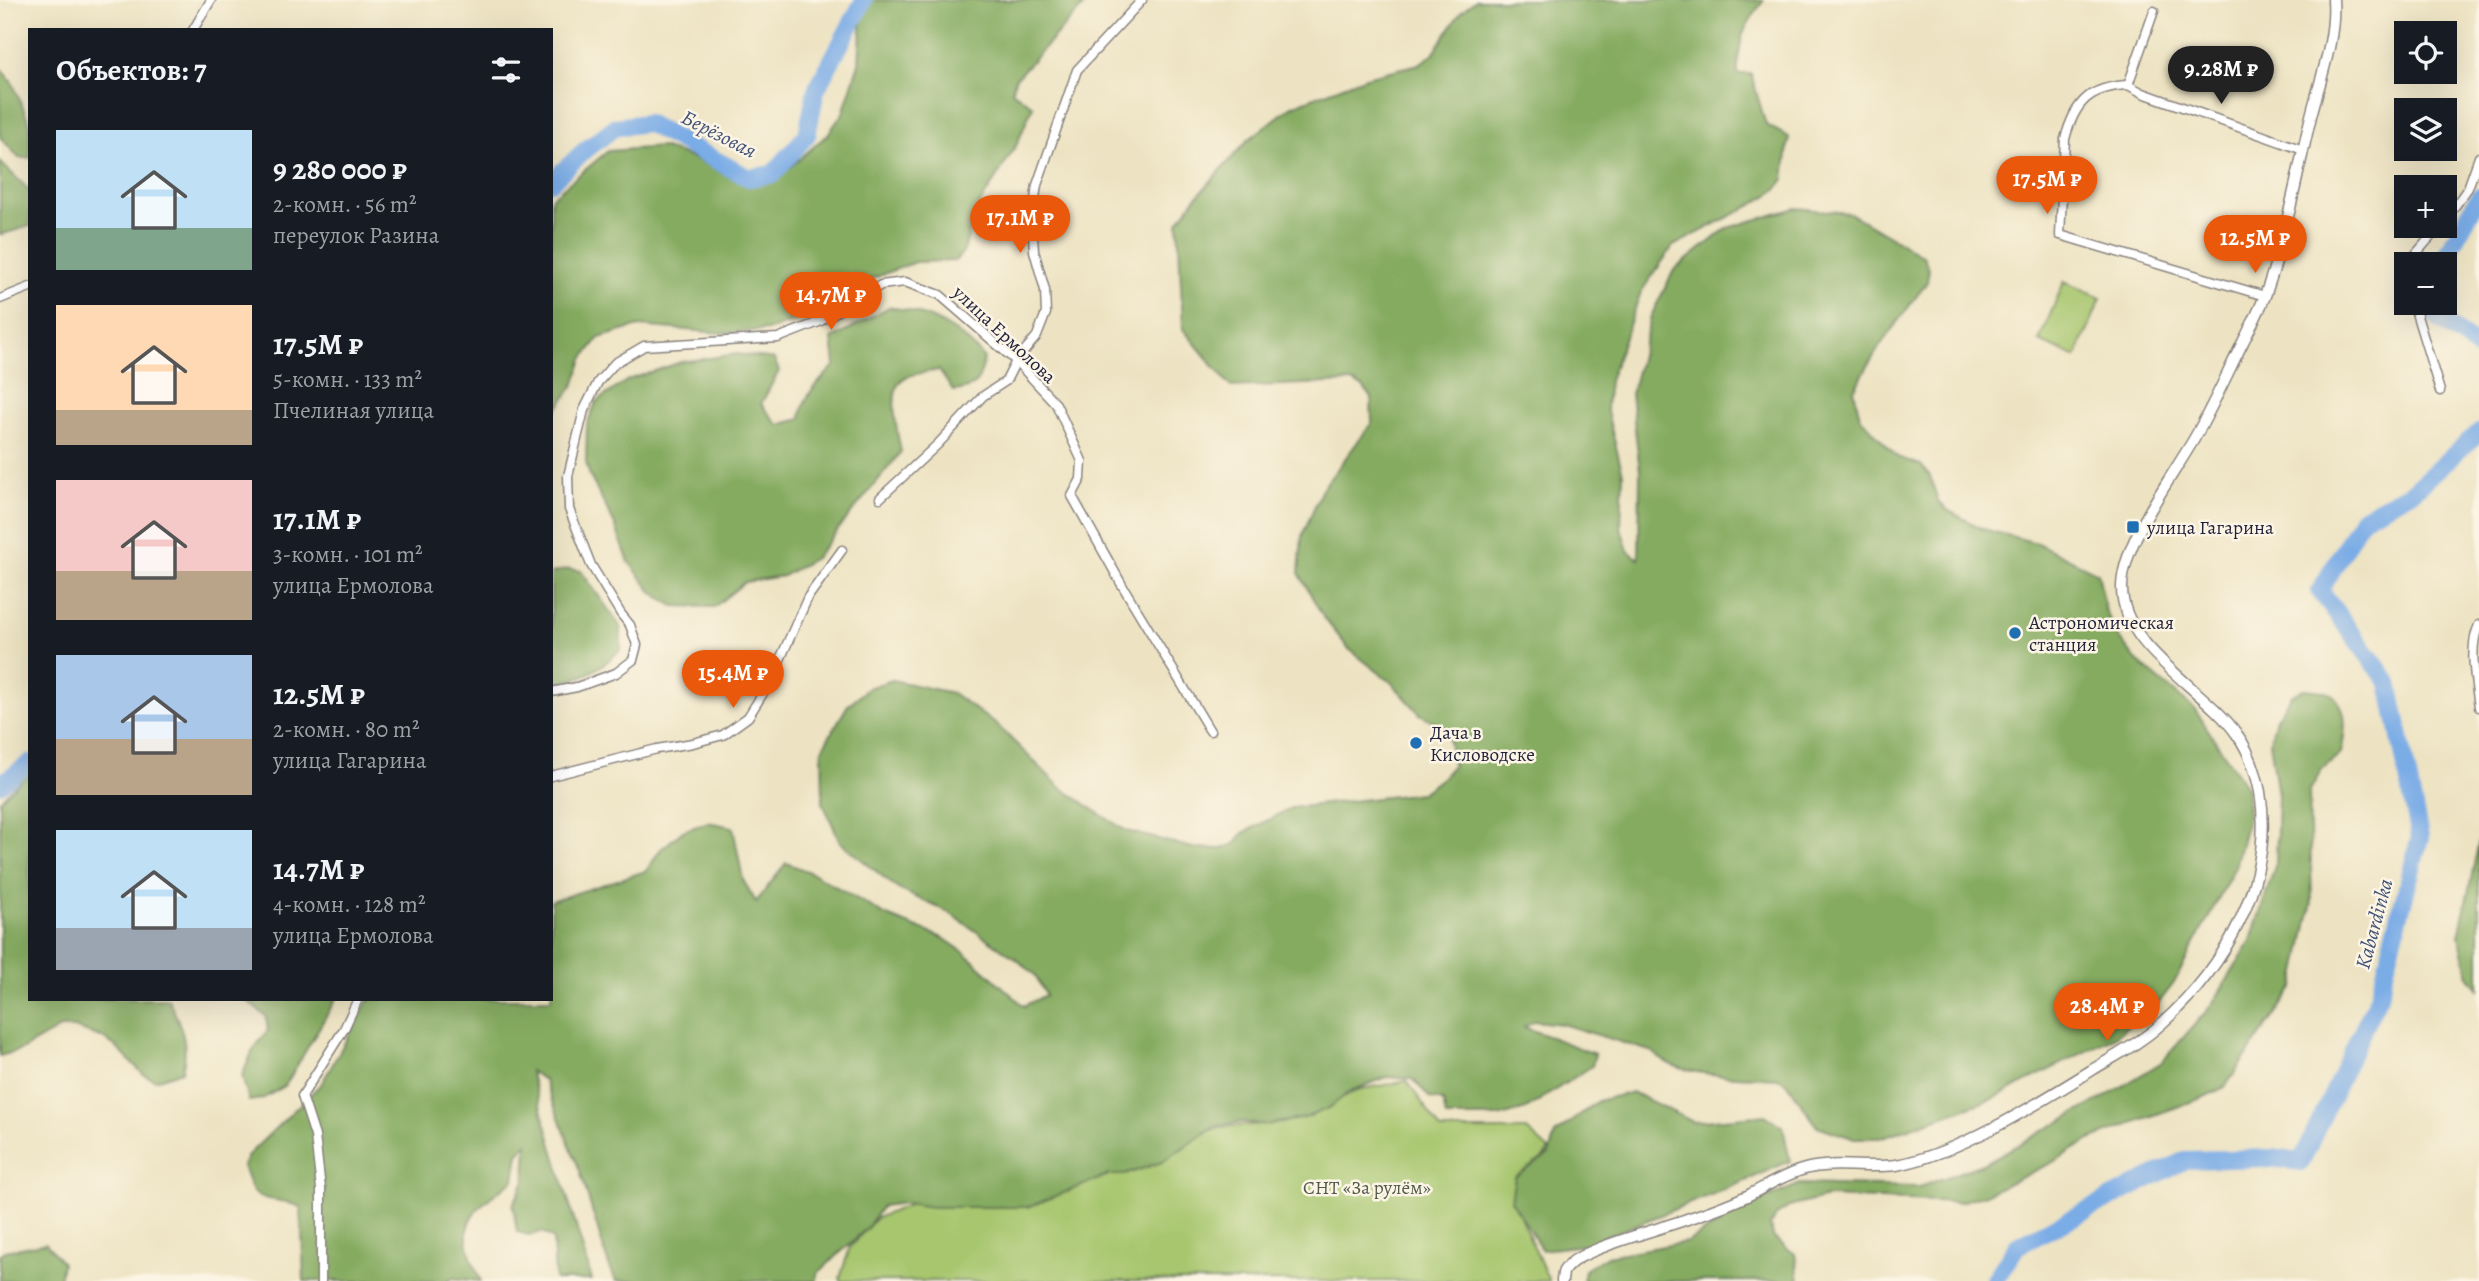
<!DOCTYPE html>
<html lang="ru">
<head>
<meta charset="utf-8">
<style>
	:root { --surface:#171b24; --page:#242831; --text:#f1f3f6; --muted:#9ea1a6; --accent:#ea580c }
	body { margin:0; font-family:Alegreya,serif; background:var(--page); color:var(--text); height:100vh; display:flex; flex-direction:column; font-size:26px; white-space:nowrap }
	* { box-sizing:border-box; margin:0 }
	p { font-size:23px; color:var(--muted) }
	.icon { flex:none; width:38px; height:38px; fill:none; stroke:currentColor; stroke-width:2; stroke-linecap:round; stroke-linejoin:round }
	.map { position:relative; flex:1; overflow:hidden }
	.side { position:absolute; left:28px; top:28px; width:525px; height:973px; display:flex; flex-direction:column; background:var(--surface); border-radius:0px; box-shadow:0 7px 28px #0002 }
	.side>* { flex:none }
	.fabs { position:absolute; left:2394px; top:21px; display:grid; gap:14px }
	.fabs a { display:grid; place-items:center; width:63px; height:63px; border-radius:0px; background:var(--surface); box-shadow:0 7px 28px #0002; font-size:35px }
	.price { position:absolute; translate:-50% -60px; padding:0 16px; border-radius:24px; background:var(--accent); color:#fff; font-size:23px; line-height:46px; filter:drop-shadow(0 2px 4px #0008) }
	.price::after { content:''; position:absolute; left:50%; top:42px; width:21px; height:16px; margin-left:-10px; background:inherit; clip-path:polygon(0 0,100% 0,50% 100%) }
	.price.active { background:#222; color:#fff }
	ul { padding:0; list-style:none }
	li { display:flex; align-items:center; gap:21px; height:175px; padding:0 28px }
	li span { display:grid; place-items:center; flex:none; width:196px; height:140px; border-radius:0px; color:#555 }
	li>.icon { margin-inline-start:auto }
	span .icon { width:84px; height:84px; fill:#fffc; stroke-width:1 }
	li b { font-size:30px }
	h2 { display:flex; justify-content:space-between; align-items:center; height:84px; padding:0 28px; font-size:30px }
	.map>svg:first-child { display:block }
	.green { fill:#a7c66e; stroke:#647454; stroke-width:2 }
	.forest { fill:#85ab61; stroke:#54664e; stroke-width:2 }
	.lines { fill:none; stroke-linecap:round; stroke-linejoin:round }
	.river { stroke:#7aace6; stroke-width:18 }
	.minor-casing { stroke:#88827e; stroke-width:11 }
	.tertiary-casing { stroke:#88827e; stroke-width:13 }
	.minor { stroke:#fff; stroke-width:8 }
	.tertiary { stroke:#fff; stroke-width:10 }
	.poi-dot { fill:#1f6fb2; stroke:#fcf5e5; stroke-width:2.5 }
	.labels { text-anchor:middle; stroke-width:5; stroke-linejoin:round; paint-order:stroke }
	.street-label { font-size:19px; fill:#22223b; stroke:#fcf5e5 }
	.poi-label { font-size:19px; fill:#22223b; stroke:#fcf5e5; text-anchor:start }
	.park-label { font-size:19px; fill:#515b4d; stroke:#fcf5e5 }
	.water-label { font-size:21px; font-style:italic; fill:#415277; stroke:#fcf5e5 }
</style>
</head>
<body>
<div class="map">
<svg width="2479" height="1281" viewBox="0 0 2479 1281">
	<rect width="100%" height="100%" fill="#fcf5e5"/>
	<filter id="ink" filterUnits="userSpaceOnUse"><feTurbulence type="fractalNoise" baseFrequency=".0143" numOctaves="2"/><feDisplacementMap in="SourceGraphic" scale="14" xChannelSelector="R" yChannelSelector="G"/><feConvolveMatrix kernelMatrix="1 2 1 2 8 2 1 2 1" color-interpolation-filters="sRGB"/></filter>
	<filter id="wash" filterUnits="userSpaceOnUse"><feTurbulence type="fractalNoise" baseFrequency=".00686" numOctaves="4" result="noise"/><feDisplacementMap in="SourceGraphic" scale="28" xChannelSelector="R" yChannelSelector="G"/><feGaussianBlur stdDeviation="1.57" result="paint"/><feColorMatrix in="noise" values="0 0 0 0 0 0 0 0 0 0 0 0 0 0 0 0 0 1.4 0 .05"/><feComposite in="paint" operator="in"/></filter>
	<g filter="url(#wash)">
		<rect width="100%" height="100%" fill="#ede3c2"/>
		<path class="green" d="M2064,282L2101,298L2076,357L2039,341Z
			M1407,1081L1441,1130H1527L1549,1150L1512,1198L1549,1281H841L840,1278L850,1247L876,1218L919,1201H1042L1219,1127L1283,1123L1361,1089Z"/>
		<path class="forest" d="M871,0H1089L1015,79L1012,91L1033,106L1017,144L975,212L964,251L955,261L915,262L866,281L793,322L768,330L721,333L639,326L599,338L583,359L575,383L551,418V198L608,151L661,147L698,160L742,183H767L779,177L828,134L843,113L859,63L862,13Z
			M1476,0H1764C1741,31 1740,36 1737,74H1751L1766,125L1789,137L1784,179L1776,190L1754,204L1673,246L1641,292L1609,381L1606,408L1623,474L1621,527L1628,551L1639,559L1640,471L1631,394L1651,316L1674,270L1727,228L1796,208L1850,213L1923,256L1929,269L1927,282L1879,347L1854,390L1860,417L1897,457L1921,465L1930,476L1938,501L1947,510L1983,529L2037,543L2098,573L2106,612L2119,638L2136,660L2195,710L2247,789L2248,816L2235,867L2174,983L2157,1005L2114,1037L1992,1099L1880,1138H1852L1817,1126L1788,1084L1778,1078C1743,1075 1676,1079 1653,1052L1562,1024L1535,1021L1524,1027L1595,1054L1592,1066L1526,1109L1498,1117H1446L1443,1101L1430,1098L1413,1079L1387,1077L1351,1091L1329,1108L1305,1118L1267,1125L1242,1122L1215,1126L1162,1162L1124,1175H1109L1028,1207H932L905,1203L882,1206L867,1228L817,1274V1281H616L608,1263L580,1171L544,1080L530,1071L592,1280H555L553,1239L542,1232L529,1235L517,1232L513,1205L525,1181L527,1144L518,1154L514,1180C466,1214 454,1224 481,1281L451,1278L450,1281H304L301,1208C286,1198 265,1203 254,1192C249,1186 246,1174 243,1166L248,1155L322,1083L369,999H551V901L646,871L660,850L683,831L708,822L733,827L743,880L756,902L786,863L812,873L887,916L943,938L965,953L1024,1006L1046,995L1034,974L1015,958L948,912L898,889L840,842L823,803L822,749L848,705L868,688L892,680L952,693L997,725L1059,786L1103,816L1127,831L1193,848L1221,849L1235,844L1243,833L1291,808L1421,793L1443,777L1453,765L1447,729L1420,714L1392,683L1349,649L1323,617L1299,573L1302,536L1322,489L1372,423L1371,398L1363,387L1352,382L1231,387L1183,329L1178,222L1193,201L1248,140L1292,106L1366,77L1419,64L1432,55L1461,12Z
			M0,67L13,84L30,124V158H19L0,137Z
			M0,162L30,191V226L0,235Z
			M889,307C927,312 959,328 984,358C981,380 976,389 953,391L939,370C929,372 916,373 906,377C885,386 898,434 901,452L815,558L783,576L745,582L714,607L674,606L653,593L629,562L614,523L590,476L586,463L587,424L596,402L628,380L681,362L737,354L774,359L779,371L761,404L778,425L801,419C803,394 819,383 835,365L832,339Z
			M569,569L581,571L620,626L621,649C598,672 583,678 551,685V573Z
			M2303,689C2311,690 2324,690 2331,694C2350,707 2345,735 2341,753L2322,769L2309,792L2312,902L2294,987L2225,1087L2202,1098L2129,1124L2090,1140L2051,1163L1986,1194L1960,1202L1827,1197L1789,1207L1777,1215L1770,1226L1774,1238L1795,1254L1799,1281H1583L1585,1270L1607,1256L1687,1242L1751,1205L1800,1184L1919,1187L1985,1163L2105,1097L2162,1062L2211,1006L2250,943L2276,863L2278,795L2270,742L2276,718L2291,696Z
			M30,771V999H168C180,1023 190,1044 182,1071L156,1080L144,1075L115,1046L101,1037L74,1028H60L21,1050L0,1056V800Z
			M2479,841V989L2469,976L2459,936Z
			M244,999H336L285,1086L262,1099L249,1101L242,1076L253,1050L268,1030L266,1016Z
			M1632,1092L1693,1122L1765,1115L1783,1127L1790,1161L1743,1182L1585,1245L1542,1250L1511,1200L1515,1177L1549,1154L1555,1134L1598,1101Z
			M46,1243L62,1263L59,1281H0V1255L5,1251Z"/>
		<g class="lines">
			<path class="river" d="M551,182L583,152L615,127L647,123L749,178L773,174L807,135L816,90L864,0
				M2441,264L2479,197
				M2429,303L2430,312L2479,349
				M0,784L30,763
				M1994,1281L2017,1246L2185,1160L2272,1158L2301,1162L2379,995L2420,837L2389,683L2320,591L2362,518L2413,491L2479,432"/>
		</g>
	</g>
	<g filter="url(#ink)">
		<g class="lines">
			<g class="minor-casing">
				<path id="minor" d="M2154,11L2128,85C2089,87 2075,102 2065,139L2060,235L2265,296
					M193,30L211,0
					M2128,85L2143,93L2303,150
					M2445,220L2468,188L2479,157
					M2412,264L2414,256L2440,226
					M0,299L30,287
					M2413,303L2440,391
					M880,498L938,444L983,396L1006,381L1016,361L1037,336L1046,313L1045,290L1034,251L1032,220L1037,185L1077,70L1142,0
					M2479,625C2468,648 2476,682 2479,707
					M551,692L577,687L616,673L633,660L637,645L630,625L621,614L591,565L569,509L568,476L584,410L598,382L615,363L644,346L778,338L819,322L881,285L905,282L940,295L1016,361L1056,404L1082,461L1081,479L1072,496L1122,585L1210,731
					M551,776L657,749L693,743L723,735L748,717L770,682L808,597L842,550
					M321,1281V1189L315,1136L302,1096L344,1029L358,999"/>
			</g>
			<g class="tertiary-casing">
				<path id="tertiary" d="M1562,1281C1563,1273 1562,1271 1569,1265C1581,1252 1626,1239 1644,1233C1679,1222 1714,1211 1747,1196C1765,1187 1785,1174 1805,1169C1834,1161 1866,1169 1896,1165C1956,1155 2039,1103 2092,1070C2115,1056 2140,1043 2160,1025C2225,968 2275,881 2260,792C2256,772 2249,750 2236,733C2204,688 2120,647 2122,586C2124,538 2175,474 2198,432C2214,403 2228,372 2243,342C2251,326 2260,310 2266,293C2286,236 2297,175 2311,116C2320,80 2336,38 2333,0"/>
			</g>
			<use href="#minor" class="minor"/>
			<use href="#tertiary" class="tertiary"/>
		</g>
	</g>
	<g class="poi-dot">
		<rect x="2126" y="520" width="14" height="14" rx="3.5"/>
		<circle cx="2015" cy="633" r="7"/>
		<circle cx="1416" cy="743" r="7"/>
	</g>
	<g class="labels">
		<g class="street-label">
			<text transform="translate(1005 334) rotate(43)" y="7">улица Ермолова</text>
		</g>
		<g class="poi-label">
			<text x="2147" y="534">улица Гагарина</text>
			<text x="2029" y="629">Астрономическая<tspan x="2029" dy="22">станция</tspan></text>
			<text x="1430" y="739">Дача в<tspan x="1430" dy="22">Кисловодске</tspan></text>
		</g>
		<g class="park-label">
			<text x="1367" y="1194">СНТ «За рулём»</text>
		</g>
		<g class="water-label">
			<text transform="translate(719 134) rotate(27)" y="7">Берёзовая</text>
			<text transform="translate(2374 924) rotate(-75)" y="7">Kabardinka</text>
		</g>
	</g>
</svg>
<div class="fabs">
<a><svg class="icon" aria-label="locate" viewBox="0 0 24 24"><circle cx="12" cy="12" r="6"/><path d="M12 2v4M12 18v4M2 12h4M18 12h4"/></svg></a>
<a><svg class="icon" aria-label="layers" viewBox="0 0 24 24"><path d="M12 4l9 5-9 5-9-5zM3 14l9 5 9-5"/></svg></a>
<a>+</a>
<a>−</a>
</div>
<b class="price active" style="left:2221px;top:106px">9.28M ₽</b>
<b class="price" style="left:2047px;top:216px">17.5M ₽</b>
<b class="price" style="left:1020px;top:255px">17.1M ₽</b>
<b class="price" style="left:2255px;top:275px">12.5M ₽</b>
<b class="price" style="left:831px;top:332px">14.7M ₽</b>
<b class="price" style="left:733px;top:710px">15.4M ₽</b>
<b class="price" style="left:2107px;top:1043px">28.4M ₽</b>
<section class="side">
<h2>Объектов: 7<svg class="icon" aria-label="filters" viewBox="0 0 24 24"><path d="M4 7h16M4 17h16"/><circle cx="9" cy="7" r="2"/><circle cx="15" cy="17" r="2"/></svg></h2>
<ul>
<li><span style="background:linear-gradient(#bfe0f5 70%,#7fa58c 0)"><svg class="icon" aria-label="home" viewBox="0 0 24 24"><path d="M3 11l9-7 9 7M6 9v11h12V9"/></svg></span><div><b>9 280 000 ₽</b><p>2-комн. · 56 m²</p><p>переулок Разина</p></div></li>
<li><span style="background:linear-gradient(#ffd9b3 75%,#b9a48a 0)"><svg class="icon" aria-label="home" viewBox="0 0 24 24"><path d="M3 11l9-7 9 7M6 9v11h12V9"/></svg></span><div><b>17.5M ₽</b><p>5-комн. · 133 m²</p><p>Пчелиная улица</p></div></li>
<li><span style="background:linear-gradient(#f6c9c9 65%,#b9a48a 0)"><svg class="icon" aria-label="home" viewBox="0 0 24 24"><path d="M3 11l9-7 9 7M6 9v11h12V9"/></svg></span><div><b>17.1M ₽</b><p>3-комн. · 101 m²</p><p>улица Ермолова</p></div></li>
<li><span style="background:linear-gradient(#a9c7e8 60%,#b9a48a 0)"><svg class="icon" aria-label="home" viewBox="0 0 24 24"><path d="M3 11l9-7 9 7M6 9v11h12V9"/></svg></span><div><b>12.5M ₽</b><p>2-комн. · 80 m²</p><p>улица Гагарина</p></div></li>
<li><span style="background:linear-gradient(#bfe0f5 70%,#9aa5b1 0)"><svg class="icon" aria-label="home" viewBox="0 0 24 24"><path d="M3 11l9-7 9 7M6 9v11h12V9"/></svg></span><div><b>14.7M ₽</b><p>4-комн. · 128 m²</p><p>улица Ермолова</p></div></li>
</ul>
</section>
</div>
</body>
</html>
